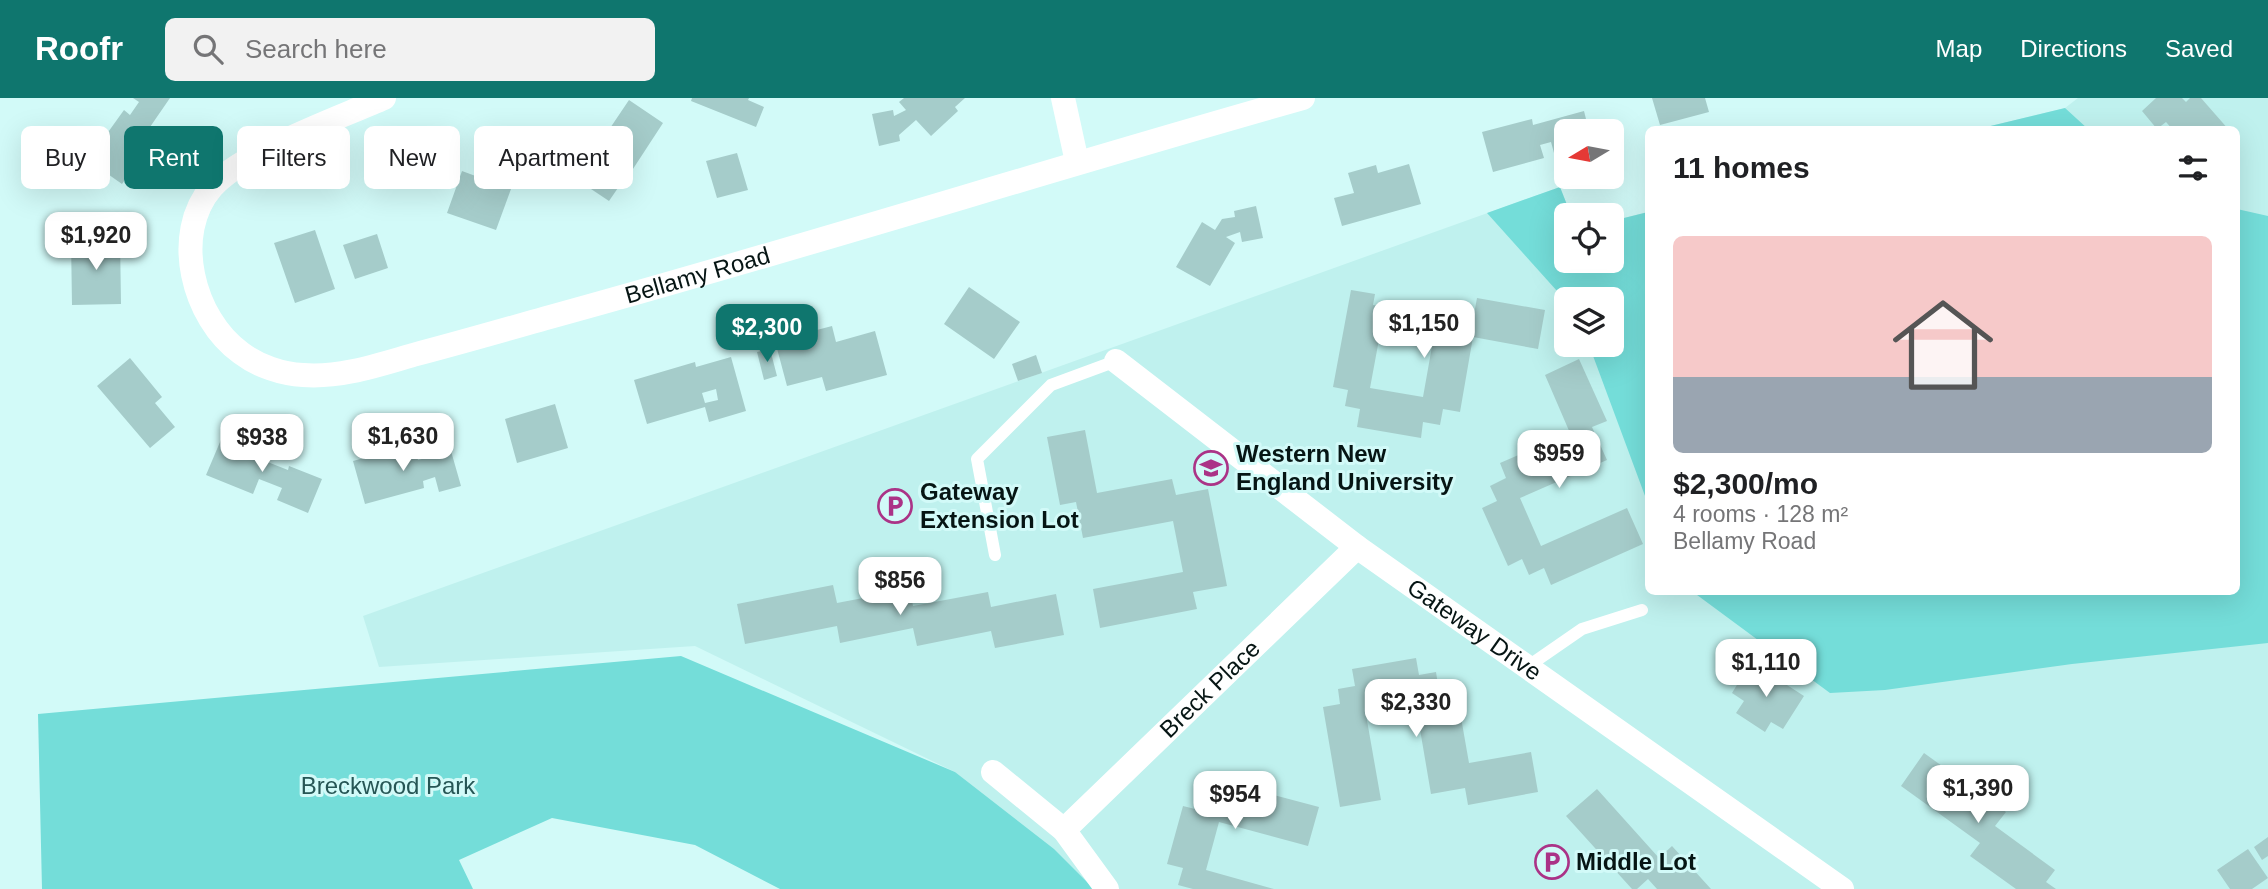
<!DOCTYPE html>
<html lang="en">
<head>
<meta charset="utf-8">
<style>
	:root { --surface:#fff; --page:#f2f2f2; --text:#202124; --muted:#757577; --line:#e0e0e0; --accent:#0f766e }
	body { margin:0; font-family:Helvetica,sans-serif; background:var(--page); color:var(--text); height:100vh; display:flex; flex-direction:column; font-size:26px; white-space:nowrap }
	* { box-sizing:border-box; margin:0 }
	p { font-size:23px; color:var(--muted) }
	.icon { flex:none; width:38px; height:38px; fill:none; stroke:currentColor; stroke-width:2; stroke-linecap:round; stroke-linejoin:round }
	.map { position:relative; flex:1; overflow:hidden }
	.side { position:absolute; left:1645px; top:28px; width:595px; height:469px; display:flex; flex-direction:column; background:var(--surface); border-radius:10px; box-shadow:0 7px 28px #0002 }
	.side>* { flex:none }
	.banner { position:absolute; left:21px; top:28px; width:665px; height:63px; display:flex; gap:14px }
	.needle { width:46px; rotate:260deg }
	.tools { position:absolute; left:1554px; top:21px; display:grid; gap:14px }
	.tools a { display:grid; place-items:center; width:70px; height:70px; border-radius:10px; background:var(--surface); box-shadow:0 7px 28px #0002; font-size:35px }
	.price { position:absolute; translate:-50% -60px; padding:0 16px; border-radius:14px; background:#fff; color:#222; font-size:23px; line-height:46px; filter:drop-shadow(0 2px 4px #0008) }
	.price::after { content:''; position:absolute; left:50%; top:42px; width:21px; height:16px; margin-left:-10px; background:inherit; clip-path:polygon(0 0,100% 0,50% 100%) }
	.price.active { background:var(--accent); color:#fff }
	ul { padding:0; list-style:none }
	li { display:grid; align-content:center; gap:14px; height:371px; padding:0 28px }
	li+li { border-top:2px solid var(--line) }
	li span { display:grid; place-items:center; height:217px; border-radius:10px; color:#555 }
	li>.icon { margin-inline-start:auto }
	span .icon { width:126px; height:126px; fill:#fffc; stroke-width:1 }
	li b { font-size:30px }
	h2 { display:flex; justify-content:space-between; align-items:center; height:84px; padding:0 28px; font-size:30px }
	.chip { padding:0 24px; border-radius:10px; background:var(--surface); box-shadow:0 7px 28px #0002; font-size:24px; line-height:63px }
	.chip.active { background:var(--accent); color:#fff }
	header { display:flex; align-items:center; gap:42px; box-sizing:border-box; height:98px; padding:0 35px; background:var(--accent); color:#fff }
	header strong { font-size:33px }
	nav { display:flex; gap:38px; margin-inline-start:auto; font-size:24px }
	.search { width:490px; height:63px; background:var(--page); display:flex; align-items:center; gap:18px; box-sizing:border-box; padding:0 24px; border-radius:10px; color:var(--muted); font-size:26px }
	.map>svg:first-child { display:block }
	.built { fill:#bff1ee; fill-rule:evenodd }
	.green { fill:#74ddd9 }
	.building { fill:#a5ccca; fill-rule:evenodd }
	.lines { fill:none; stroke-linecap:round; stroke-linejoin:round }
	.lane { stroke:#fff; stroke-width:12 }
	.street { stroke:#fff; stroke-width:24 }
	.labels { text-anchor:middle; stroke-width:6; stroke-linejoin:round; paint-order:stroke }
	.street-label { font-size:24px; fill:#061514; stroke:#d2faf8 }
	.poi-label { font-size:24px; font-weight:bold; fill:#061514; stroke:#d2faf8; text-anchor:start }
	.park-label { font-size:24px; fill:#265655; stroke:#d2faf8 }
</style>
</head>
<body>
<header>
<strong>Roofr</strong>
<div class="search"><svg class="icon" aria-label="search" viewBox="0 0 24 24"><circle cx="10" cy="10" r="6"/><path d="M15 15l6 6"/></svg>Search here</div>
<nav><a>Map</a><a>Directions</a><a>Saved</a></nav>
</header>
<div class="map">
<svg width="2268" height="791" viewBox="0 0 2268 791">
	<rect width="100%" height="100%" fill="#d2faf8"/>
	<path class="built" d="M2078,0H2268V791H1092L955,674L695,548L379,569L363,518L1560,89L1571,117H1566V163H1612V123L1648,114V494H2236V32L1978,31L2065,10ZM1566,201H1612V247H1566Z"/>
	<path class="green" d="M2065,10L2088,31H1978Z
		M1560,89L1571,117H1566V163H1612V123L1648,114V406L1589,247H1612V201L1566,203L1487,115Z
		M2237,111L2268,118V545L2072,566L1885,592L1830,595L1693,494H2236Z
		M681,558L955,674L1054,751L1094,791H780L695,747L552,720L459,762L473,791H42L38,616Z"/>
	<path class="building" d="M133,0H170L150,29L158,35L122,86L88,62L124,12L130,17L139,4Z
		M692,0H749L748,2L764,9L756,29L691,3Z
		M904,0H965L955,9L958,13L931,38L916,22L899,37L900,43L879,48L872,16L893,12L894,18L906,12L899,4Z
		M1652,0H1705L1709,14L1660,27Z
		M2156,0H2182L2186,4L2190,0H2201L2229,32H2173L2166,24L2157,31L2142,13Z
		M629,2L663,25L631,74L625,71L616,84L620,87L609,103L579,83L591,65L603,72L610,60L596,51Z
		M1584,13L1589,33H1566V52L1554,55L1551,44L1540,47L1544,60L1493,74L1482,34L1532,21L1533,27Z
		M737,55L748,92L717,100L706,63Z
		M1409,66L1421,106L1342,128L1334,100L1354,95L1348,75L1376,67L1378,75Z
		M462,73L511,91L496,132L447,115Z
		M1256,108L1263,140L1242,144L1240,134L1226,139L1235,145L1210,188L1176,169L1202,124L1215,132L1222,121L1235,119L1234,113Z
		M315,132L335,191L295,205L274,145Z
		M377,136L388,170L355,181L343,147Z
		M120,140L121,206L72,207L71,141Z
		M969,189L1020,224L994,261L944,226Z
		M1351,192L1375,196L1373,207L1385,209L1370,290L1423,299L1439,209L1474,216L1477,200L1545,212L1538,251L1473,239L1460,314L1443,311L1440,327L1423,324L1421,340L1357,329L1360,311L1345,308L1348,292L1333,289Z
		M832,228L836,244L875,233L887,277L826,293L822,279L787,288L775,243Z
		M770,251L777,278L764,282L757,254Z
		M1036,257L1042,275L1018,283L1012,266Z
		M731,259L746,313L709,324L705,309L647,326L634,282L695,264L696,269ZM716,291L718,302L705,305L702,295Z
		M130,260L162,299L155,305L175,329L150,350L97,288Z
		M1579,261L1607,323L1592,329L1607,362L1520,400L1541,448L1627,410L1643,446L1551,487L1544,470L1529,477L1522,461L1508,468L1482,410L1497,403L1490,388L1506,380L1500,365L1570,335L1545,277Z
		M555,306L568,350L517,365L505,321Z
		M1085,332L1097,395L1172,381L1176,397L1208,391L1227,488L1193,494L1197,511L1100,530L1093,491L1183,474L1173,423L1083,440L1076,404L1060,407L1047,339Z
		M223,337L269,356L265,363L288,372L289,368L322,381L308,415L277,402L282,390L259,381L253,396L206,377Z
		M414,346L418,362L451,353L461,388L439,394L435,379L423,383L424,390L365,406L353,363Z
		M833,487L837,505L910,491L913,508L988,494L991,509L1056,496L1064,537L995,550L991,533L917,548L913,530L840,545L837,528L745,546L737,506Z
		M1416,560L1419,577L1436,574L1439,593L1456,591L1469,665L1531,654L1538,694L1468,707L1465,690L1431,696L1415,602L1365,611L1381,702L1340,709L1323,609L1340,606L1338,591L1355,588L1352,571Z
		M1751,564L1804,598L1783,631L1771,624L1765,634L1736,615L1744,603L1732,595Z
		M1924,655L2006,714L1995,728L2055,772L2046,784L2056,791H2016L1970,758L1980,745L1901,688Z
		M1225,684L1319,709L1308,748L1219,724L1206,772L1274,791H1193L1178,787L1183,770L1167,766L1183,708L1199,712L1204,695L1221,700Z
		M1597,691L1659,760L1672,748L1711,791H1657L1648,781L1637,791H1632L1566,718Z
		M2268,739V758L2262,762L2254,749Z
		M2248,751L2268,780L2252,791H2230L2217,772Z"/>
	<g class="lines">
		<path class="lane" d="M995,457L977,361L1051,287L1116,263
			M1527,569L1582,531L1642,512"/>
		<g class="street">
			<path id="s1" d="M384,0C339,20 243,54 212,89C171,136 193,221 241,255C258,268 282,276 303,277C340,280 378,267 413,257C459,245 504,232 550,219C802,150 1051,71 1303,0"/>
			<path d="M1063,0L1077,64"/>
			<path id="s2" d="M1116,263L1357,449L1842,791"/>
			<path d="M993,674L1064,732L1107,791"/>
			<path id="s3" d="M1064,732L1357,449"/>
		</g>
	</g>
	<defs>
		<g id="university-ring" transform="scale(1.75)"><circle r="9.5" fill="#d2faf8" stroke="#ab3387" stroke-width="1.5"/><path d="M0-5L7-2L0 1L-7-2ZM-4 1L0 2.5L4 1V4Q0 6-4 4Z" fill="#ab3387"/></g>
		<g id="parking-ring" transform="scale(1.75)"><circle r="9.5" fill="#d2faf8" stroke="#ab3387" stroke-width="1.5"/><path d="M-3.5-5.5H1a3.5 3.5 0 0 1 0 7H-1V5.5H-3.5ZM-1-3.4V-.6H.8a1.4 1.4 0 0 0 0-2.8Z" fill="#ab3387"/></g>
	</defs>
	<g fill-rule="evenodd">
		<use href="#university-ring" x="1211" y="370"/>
		<use href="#parking-ring" x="895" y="408"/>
		<use href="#parking-ring" x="1552" y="764"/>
	</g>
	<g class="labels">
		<g class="street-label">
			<text dy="8" stroke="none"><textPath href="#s1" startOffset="856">Bellamy Road</textPath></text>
			<text dy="8" stroke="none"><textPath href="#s2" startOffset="448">Gateway Drive</textPath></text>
			<text dy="8" stroke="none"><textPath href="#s3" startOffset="203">Breck Place</textPath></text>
		</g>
		<g class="poi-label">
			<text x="1236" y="364">Western New<tspan x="1236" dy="28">England University</tspan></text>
			<text x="920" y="402">Gateway<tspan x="920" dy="28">Extension Lot</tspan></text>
			<text x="1576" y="772">Middle Lot</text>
		</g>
		<g class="park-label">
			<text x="388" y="696">Breckwood Park</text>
		</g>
	</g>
</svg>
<div class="tools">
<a><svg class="needle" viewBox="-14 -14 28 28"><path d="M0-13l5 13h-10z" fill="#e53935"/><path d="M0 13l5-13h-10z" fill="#757577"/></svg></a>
<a><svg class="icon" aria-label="locate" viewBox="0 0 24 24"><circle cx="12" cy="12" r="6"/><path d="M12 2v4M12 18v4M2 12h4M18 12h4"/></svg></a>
<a><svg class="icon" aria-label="layers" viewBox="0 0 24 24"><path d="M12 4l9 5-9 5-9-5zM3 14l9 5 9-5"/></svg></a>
</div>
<b class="price" style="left:96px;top:174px">$1,920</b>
<b class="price" style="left:1424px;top:262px">$1,150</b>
<b class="price active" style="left:767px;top:266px">$2,300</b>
<b class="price" style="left:403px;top:375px">$1,630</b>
<b class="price" style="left:262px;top:376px">$938</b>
<b class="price" style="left:1559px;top:392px">$959</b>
<b class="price" style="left:900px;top:519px">$856</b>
<b class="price" style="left:1766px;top:601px">$1,110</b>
<b class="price" style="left:1416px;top:641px">$2,330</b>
<b class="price" style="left:1978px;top:727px">$1,390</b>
<b class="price" style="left:1235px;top:733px">$954</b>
<div class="banner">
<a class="chip">Buy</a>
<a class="chip active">Rent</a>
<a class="chip">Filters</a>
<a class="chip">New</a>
<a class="chip">Apartment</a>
</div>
<section class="side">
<h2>11 homes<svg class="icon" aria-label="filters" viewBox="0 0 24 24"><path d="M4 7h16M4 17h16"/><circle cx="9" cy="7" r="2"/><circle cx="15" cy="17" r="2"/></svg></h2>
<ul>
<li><span style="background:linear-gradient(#f6c9c9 65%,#9aa5b1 0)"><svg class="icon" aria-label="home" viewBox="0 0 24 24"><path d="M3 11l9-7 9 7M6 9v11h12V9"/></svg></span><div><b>$2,300/mo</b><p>4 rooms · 128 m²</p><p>Bellamy Road</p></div></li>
</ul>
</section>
</div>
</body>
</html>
